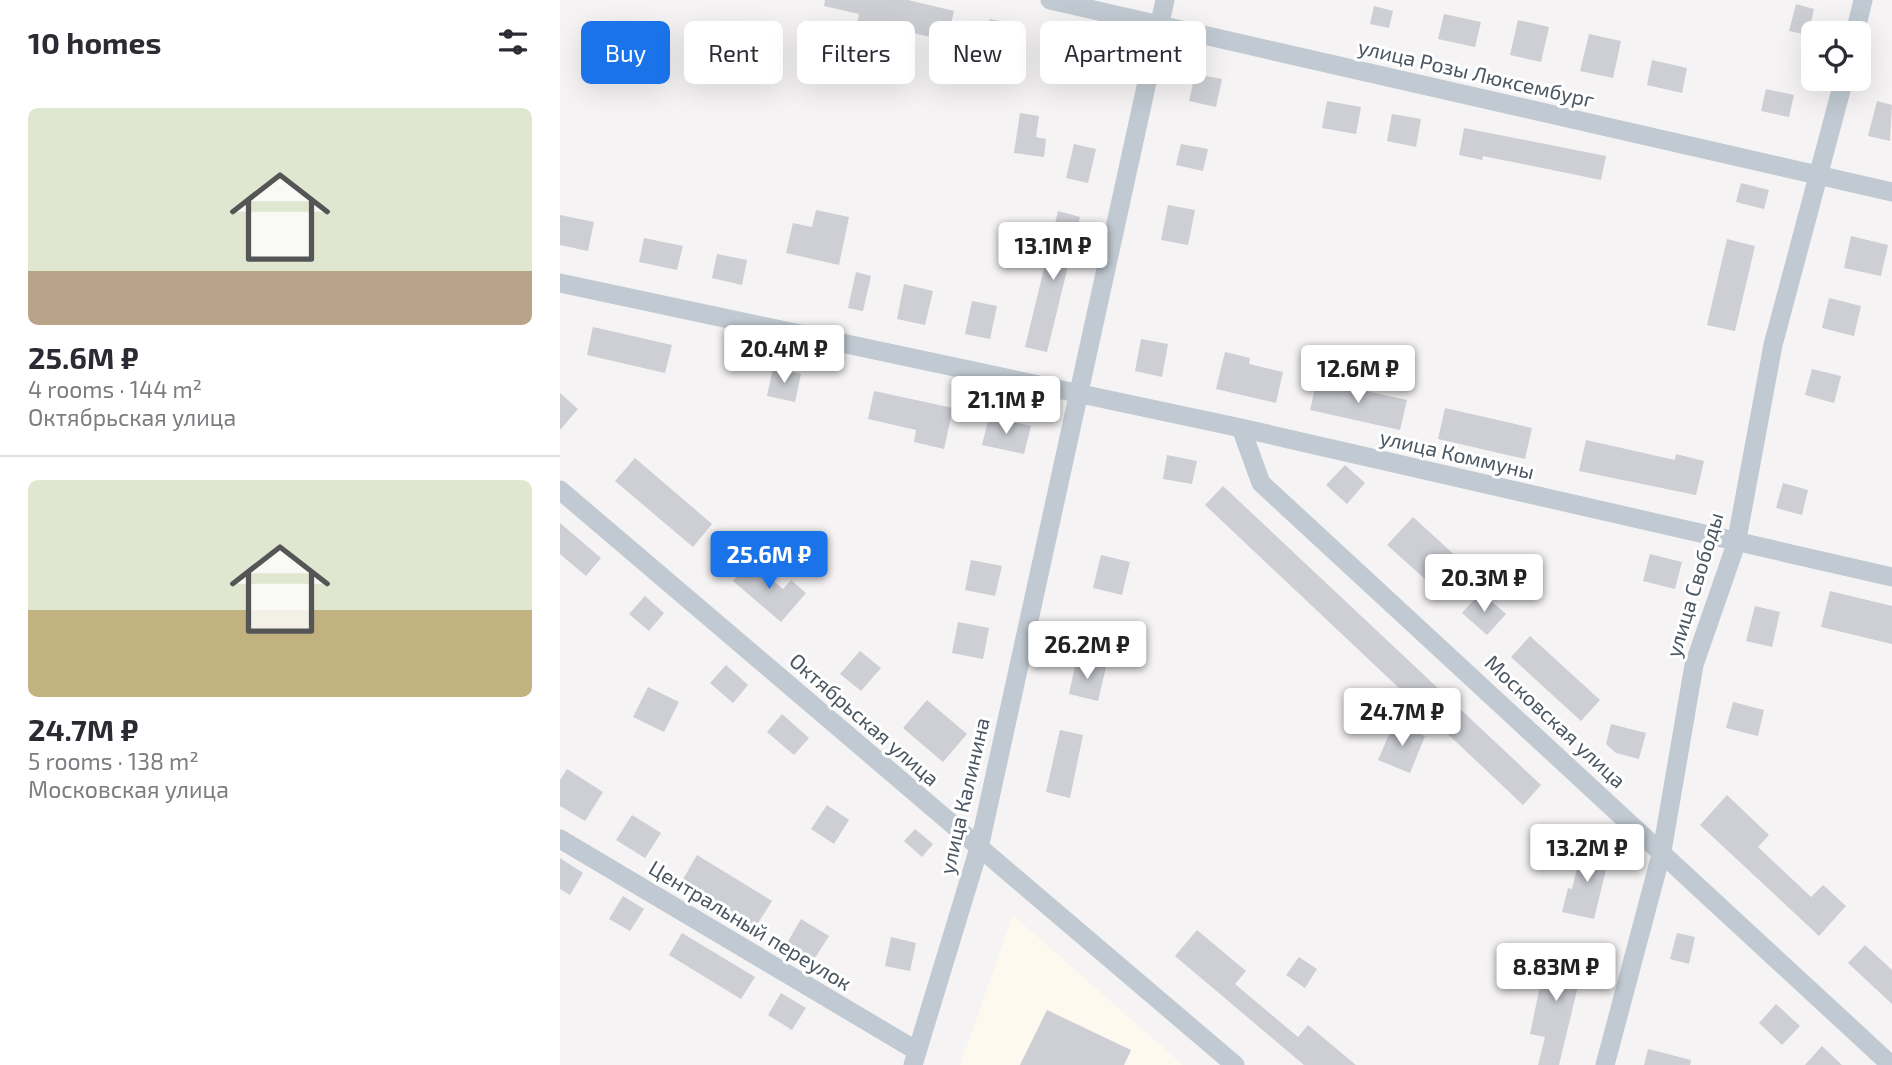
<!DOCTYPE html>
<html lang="en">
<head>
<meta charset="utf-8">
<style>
	:root { --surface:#fff; --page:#f2f2f3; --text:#2b2b33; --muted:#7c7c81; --line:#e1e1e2; --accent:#1a73e8 }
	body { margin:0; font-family:"Exo 2",sans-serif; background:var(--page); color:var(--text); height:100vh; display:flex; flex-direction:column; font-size:26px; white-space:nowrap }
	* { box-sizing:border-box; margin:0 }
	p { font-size:23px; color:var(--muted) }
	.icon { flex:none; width:38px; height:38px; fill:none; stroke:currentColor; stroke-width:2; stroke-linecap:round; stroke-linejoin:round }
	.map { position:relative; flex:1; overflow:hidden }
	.sheet { display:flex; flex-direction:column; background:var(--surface); width:560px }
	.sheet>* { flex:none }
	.hud { position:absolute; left:21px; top:21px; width:665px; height:63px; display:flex; gap:14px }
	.controls { position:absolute; left:1241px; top:21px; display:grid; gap:14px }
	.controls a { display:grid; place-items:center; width:70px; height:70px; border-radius:10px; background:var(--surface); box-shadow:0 7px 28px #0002; font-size:35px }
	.price { position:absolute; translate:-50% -60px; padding:0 16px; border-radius:7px; background:#fff; color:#222; font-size:23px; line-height:46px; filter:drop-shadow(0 2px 4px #0008) }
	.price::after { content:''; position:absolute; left:50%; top:42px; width:21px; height:16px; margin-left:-10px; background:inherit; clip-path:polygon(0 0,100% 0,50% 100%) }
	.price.current { background:var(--accent); color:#fff }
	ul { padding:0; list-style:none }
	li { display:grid; align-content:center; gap:14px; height:371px; padding:0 28px }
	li+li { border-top:2px solid var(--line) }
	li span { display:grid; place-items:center; height:217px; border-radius:10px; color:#555 }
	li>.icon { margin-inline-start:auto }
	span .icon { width:126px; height:126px; fill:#fffc; stroke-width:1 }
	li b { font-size:30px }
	h2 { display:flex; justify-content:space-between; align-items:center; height:84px; padding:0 28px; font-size:30px }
	.chip { padding:0 24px; border-radius:10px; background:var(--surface); box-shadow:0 7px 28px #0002; font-size:24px; line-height:63px }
	.chip.current { background:var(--accent); color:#fff }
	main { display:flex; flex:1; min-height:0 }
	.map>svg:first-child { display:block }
	.commercial { fill:#fdf9ef }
	.building { fill:#cdcfd5 }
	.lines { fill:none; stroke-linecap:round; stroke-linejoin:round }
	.minor { stroke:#c1cad2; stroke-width:19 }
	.labels { text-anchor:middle; stroke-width:6; stroke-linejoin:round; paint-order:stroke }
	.street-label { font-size:21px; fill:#4a5661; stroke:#fff }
</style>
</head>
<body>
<main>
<section class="sheet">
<h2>10 homes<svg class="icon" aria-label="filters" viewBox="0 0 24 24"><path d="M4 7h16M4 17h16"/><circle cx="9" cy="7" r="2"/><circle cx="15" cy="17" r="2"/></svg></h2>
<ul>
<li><span style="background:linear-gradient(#dfe7d0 75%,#b9a48a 0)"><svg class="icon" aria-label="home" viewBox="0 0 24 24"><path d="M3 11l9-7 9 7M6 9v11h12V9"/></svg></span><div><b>25.6M ₽</b><p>4 rooms · 144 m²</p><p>Октябрьская улица</p></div></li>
<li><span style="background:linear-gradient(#dfe7d0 60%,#c2b280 0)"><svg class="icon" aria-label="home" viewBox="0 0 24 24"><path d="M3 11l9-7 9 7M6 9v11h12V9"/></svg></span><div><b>24.7M ₽</b><p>5 rooms · 138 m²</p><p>Московская улица</p></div></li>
</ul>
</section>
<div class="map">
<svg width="1332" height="1065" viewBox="0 0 1332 1065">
	<rect width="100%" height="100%" fill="#f5f3f3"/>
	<path class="commercial" d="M453,915L623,1065H400Z"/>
	<path class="building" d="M265,0H348L394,11L387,41L349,32L347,41L296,29L299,14L264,6Z
		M1236,4L1254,9L1248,35L1229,31Z
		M814,6L833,11L829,28L810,24Z
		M884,14L921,22L915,47L878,39Z
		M430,19L460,26L454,53L424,46Z
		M958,20L989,27L981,62L950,55Z
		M1029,34L1061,41L1053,78L1020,71Z
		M503,36L561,50L554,78L536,74L537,69L497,60Z
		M399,55L431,63L427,81L395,74Z
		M1092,60L1127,68L1122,93L1087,85Z
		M635,74L662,79L656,107L629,101Z
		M1206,89L1234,95L1229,117L1201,111Z
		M767,101L801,107L796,134L762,128Z
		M1317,101L1332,105L1330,141L1308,136Z
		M460,113L479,116L476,137L486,139L484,157L454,153Z
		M832,114L861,119L856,147L827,141Z
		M904,128L1046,156L1041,180L923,156L922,160L899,155Z
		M514,144L536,149L528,183L506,178Z
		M621,144L648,149L643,171L616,165Z
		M1181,183L1209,190L1204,209L1176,202Z
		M608,205L635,210L628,245L601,240Z
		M256,210L289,217L279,265L226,253L233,223L252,227Z
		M498,211L520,217L487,352L465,347Z
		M0,215L34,222L28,251L0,245Z
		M1291,236L1328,245L1321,276L1284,268Z
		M84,238L123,246L117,270L79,262Z
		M1167,239L1195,246L1175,331L1147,325Z
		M157,254L187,260L182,285L152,278Z
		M296,272L311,276L303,311L288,308Z
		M344,284L373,291L365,325L337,319Z
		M1269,298L1301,306L1294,336L1262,328Z
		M412,301L437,306L430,339L405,334Z
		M33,327L112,345L105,373L27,355Z
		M581,339L608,344L602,377L575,371Z
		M665,352L690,358L689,364L723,372L716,403L656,389Z
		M213,368L241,374L235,402L207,396Z
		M1252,369L1281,376L1274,403L1245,395Z
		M757,380L847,400L840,430L750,410Z
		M314,391L393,408L384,449L354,442L356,430L308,419Z
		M0,393L18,409L0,430Z
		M885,408L972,428L965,459L878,439Z
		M429,417L471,426L464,454L422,445Z
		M1026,440L1115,460L1116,454L1144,461L1136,495L1019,471Z
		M607,455L637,461L632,484L603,479Z
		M75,458L152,524L133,547L55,481Z
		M785,465L805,483L787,504L766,485Z
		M1223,483L1248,490L1242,515L1216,508Z
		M663,486L981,785L963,805L645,505Z
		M853,517L899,559L874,587L827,545Z
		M0,523L41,558L26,576L0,554Z
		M1090,554L1122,562L1115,589L1083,581Z
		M541,555L570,562L562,595L533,588Z
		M411,560L442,566L435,596L405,590Z
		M190,561L223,589L231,580L246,593L221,622L173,581Z
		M1270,591L1332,606V644L1261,627Z
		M921,592L946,614L927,635L902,613Z
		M85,596L104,613L89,631L69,614Z
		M1195,606L1220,612L1212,647L1186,641Z
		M398,622L429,628L423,659L392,653Z
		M970,636L1040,700L1021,721L951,657Z
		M300,651L321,668L301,691L280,674Z
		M516,661L546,667L538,701L509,694Z
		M166,665L188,685L173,703L150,683Z
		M88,687L119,702L104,732L73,717Z
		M367,700L407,734L383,762L343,728Z
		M1173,702L1204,710L1198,736L1166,728Z
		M222,714L249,738L234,755L207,732Z
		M834,723L865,736L850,773L818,760Z
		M1051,724L1086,733L1079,759L1056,753L1046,744Z
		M500,730L523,735L510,798L486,792Z
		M7,769L43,792L25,821L0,806V780Z
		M1167,795L1209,835L1198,847L1251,897L1263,885L1286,906L1259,936L1140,825Z
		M267,805L289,820L274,844L251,829Z
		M72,815L101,833L85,858L56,840Z
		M355,829L373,844L362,857L344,841Z
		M1022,847L1050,853L1034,919L1002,912L1008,888L1012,889Z
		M137,855L212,901L196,926L122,881Z
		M0,858L23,873L10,895L0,889Z
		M63,896L84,909L70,931L49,919Z
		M241,919L269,936L253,961L226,945Z
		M637,930L686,971L675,984L738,1037L748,1025L796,1065H744L615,956Z
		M122,933L195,977L181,999L109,955Z
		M1117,933L1135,937L1129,964L1110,959Z
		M331,937L356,943L350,971L325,966Z
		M1305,945L1332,970V1004L1288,963Z
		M988,948L1025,957L999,1065H978L985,1037L970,1034Z
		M739,957L757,969L745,988L726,975Z
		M221,993L246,1008L232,1030L208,1015Z
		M1216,1004L1240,1026L1222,1045L1199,1023Z
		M487,1010L571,1050L564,1065H460Z
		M1262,1046L1282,1065H1245Z
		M1088,1049L1131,1060L1130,1065H1084Z"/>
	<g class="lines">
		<path class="minor" d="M490,0L1332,192
			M1295,33L1303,0
			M0,283L681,428L1332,577
			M681,428L701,483L1331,1065
			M0,490L675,1065
			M0,839L357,1051
			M353,1065L419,848L605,0
			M1045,1065L1102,851L1134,665L1176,544L1213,345L1284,79"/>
	</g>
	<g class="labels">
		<g class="street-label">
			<text transform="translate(916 74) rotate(13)" y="7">улица Розы Люксембург</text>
			<text transform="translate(897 455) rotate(13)" y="7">улица Коммуны</text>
			<text transform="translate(1135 585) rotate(-73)" y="7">улица Свободы</text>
			<text transform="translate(304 720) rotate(41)" y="7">Октябрьская улица</text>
			<text transform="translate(995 722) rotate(43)" y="7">Московская улица</text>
			<text transform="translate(405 796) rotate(-77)" y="7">улица Калинина</text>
			<text transform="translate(190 926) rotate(31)" y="7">Центральный переулок</text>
		</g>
	</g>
</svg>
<div class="controls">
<a><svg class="icon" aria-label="locate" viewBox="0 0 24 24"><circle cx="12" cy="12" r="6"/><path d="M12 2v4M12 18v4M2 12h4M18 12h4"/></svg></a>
</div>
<b class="price" style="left:493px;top:282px">13.1M ₽</b>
<b class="price" style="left:224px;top:385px">20.4M ₽</b>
<b class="price" style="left:798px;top:405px">12.6M ₽</b>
<b class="price" style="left:446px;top:436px">21.1M ₽</b>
<b class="price current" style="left:209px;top:591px">25.6M ₽</b>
<b class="price" style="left:924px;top:614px">20.3M ₽</b>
<b class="price" style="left:527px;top:681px">26.2M ₽</b>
<b class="price" style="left:842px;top:748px">24.7M ₽</b>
<b class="price" style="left:1027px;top:884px">13.2M ₽</b>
<b class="price" style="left:996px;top:1003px">8.83M ₽</b>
<div class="hud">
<a class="chip current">Buy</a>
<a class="chip">Rent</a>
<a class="chip">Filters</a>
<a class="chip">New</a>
<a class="chip">Apartment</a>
</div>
</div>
</main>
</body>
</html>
